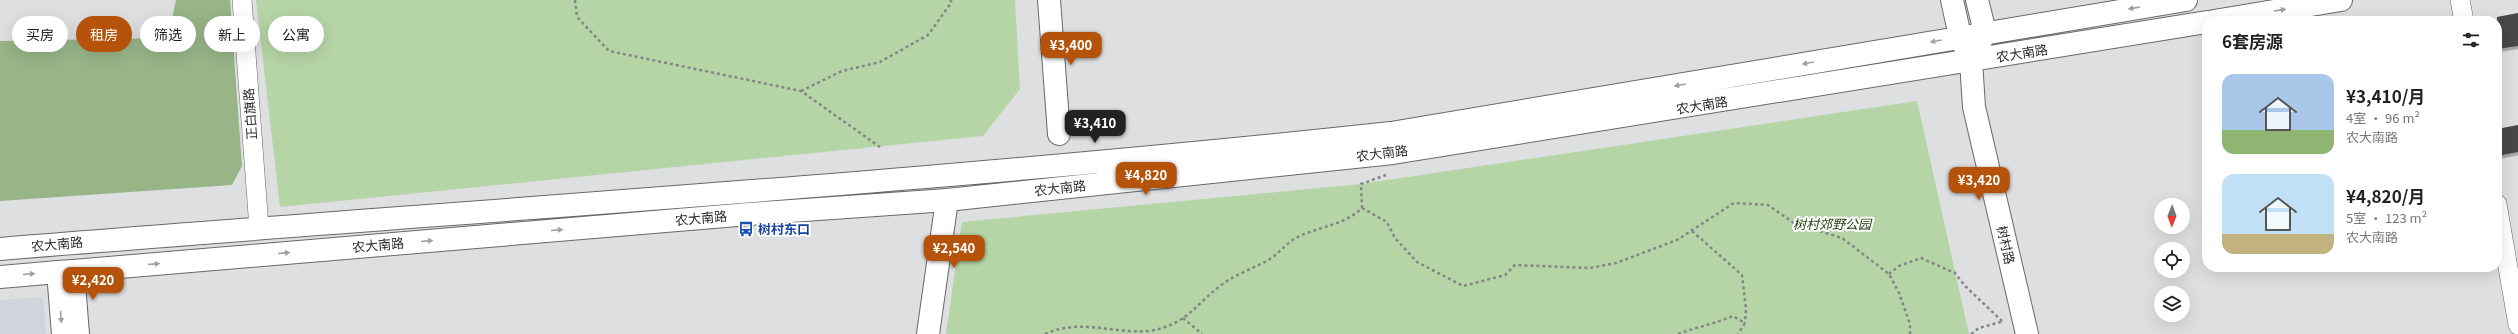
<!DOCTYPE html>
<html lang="zh">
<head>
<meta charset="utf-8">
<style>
	:root { --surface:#fff; --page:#f2f2f2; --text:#222; --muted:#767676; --accent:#b45309 }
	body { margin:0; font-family:Georgia,"Noto Sans SC",serif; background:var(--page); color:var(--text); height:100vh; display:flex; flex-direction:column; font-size:15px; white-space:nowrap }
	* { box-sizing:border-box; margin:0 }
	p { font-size:13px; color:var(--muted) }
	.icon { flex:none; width:22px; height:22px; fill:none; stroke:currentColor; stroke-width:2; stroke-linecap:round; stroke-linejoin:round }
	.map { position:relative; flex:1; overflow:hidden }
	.drawer { position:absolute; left:2202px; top:16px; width:300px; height:256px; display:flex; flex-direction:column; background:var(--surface); border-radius:16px; box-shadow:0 4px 16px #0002 }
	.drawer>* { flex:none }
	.banner { position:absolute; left:12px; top:16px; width:380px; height:36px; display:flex; gap:8px }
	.needle { width:26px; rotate:181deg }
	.buttons { position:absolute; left:2154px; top:198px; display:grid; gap:8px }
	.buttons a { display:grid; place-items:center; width:36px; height:36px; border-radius:50%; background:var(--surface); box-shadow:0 4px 16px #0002; font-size:20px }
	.price { position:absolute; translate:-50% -34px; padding:0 9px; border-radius:8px; background:var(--accent); color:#fff; font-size:13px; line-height:26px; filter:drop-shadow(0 1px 2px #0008) }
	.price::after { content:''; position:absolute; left:50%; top:24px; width:12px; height:9px; margin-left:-6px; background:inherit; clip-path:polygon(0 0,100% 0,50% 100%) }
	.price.selected { background:#222; color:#fff }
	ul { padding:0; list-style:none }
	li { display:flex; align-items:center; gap:12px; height:100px; padding:0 20px }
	li span { display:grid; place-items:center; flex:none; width:112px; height:80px; border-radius:12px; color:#555 }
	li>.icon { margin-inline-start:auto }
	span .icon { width:48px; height:48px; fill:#fffc; stroke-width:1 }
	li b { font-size:17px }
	h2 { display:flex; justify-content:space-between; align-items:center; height:48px; padding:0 20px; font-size:17px }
	.pill { padding:0 14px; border-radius:18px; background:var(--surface); box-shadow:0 4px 16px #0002; font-size:14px; line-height:36px }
	.pill.selected { background:var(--accent); color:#fff }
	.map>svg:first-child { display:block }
	.built { fill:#d0d4dc }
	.green { fill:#b6d5a6 }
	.forest { fill:#97b587 }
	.building { fill:#484645; filter:url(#shadow) }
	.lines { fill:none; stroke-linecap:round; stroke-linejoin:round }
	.minor-casing { stroke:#676869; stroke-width:20 }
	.tertiary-casing { stroke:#676869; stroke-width:24 }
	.secondary-casing { stroke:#676869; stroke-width:24 }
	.path { stroke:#848586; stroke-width:2.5; stroke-dasharray:3 3; stroke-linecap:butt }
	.minor { stroke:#fff; stroke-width:19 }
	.tertiary { stroke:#fff; stroke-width:22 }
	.secondary { stroke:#fff; stroke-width:22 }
	.oneway { fill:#a0a0a0 }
	.labels { text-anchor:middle; stroke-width:4; stroke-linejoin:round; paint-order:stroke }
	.street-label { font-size:13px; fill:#2b2b2c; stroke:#fff }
	.park-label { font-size:13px; font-style:italic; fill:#223e0d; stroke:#fff }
	.transit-label { font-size:13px; font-weight:bold; fill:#164399; stroke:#fff; text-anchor:start }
</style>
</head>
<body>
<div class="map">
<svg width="2518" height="334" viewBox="0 0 2518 334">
	<defs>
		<filter id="shadow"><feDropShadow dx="4.5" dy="2.5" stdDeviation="0" flood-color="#0004"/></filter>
	</defs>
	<rect width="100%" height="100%" fill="#dedfe1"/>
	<path class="built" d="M43,297L46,334H0V300Z"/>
	<path class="green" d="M256,0H1015L1020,89L983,136L280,207Z
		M1917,101L1969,334H946L962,222L1361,184Z"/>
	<path class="forest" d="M176,0H230L242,166L232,185L0,201V41L168,38Z"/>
	<path class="building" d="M2518,13V46L2497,49V17Z
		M2518,125V152L2497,156V129Z"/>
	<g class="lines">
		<g class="minor-casing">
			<path id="minor" d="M242,0L259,228
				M2460,0L2464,21
				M2497,204L2518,325"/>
		</g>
		<g class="tertiary-casing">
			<path id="tertiary" d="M1049,0L1059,134
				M63,334L58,272L73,271L78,334
				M928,334L947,200"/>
		</g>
		<g class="secondary-casing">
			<path id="secondary" d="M1952,0L1960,36L1971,61L1974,107L2027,334
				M1977,0L1985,32L1979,45
				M2214,21L2341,0
				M0,249C464,211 928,183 1391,133L2186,0
				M73,271L749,214L947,200L1393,153L2207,22
				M0,277L58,272"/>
		</g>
		<path class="path" d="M575,0L577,17L609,51L801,91L880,147
			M801,91L842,71L880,62L928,35L951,3V0
			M1362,208L1387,222L1395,238L1417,262L1463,286L1505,275L1515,265L1590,268L1616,263L1677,240L1734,203L1768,205L1794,223L1842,238L1889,274L1899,293L1910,324V334
			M1692,231L1742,275L1746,309L1745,323
			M1889,274L1899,266L1921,258L1955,273L1965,286L2002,321
			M1183,318L1202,334
			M1045,334C1081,318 1112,334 1149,331C1189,325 1198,300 1227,281C1241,272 1257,267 1270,259C1279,253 1285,245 1294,239C1317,226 1342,227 1362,208L1361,184L1386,175
			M1678,334C1696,327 1715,324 1733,316L1745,323L1738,334
			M1971,334L1979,328L2004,321"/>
		<use href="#minor" class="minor"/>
		<use href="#tertiary" class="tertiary"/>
		<use href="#secondary" class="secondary"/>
	</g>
	<defs><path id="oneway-solid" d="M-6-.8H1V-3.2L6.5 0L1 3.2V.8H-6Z"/></defs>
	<g class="oneway">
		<use href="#oneway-solid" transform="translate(2134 8) rotate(171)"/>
		<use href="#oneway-solid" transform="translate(2280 10) rotate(-9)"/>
		<use href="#oneway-solid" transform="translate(1936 41) rotate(170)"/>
		<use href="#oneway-solid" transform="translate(1808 63) rotate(170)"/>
		<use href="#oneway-solid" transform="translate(1680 85) rotate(170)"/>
		<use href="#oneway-solid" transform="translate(557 230) rotate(-5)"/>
		<use href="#oneway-solid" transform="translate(427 241) rotate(-5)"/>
		<use href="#oneway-solid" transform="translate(284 253) rotate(-5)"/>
		<use href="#oneway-solid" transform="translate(154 264) rotate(-5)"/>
		<use href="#oneway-solid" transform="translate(29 274) rotate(-5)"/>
		<use href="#oneway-solid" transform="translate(61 317) rotate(86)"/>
	</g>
	<defs>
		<g id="bus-bare" transform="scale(1.2)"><path d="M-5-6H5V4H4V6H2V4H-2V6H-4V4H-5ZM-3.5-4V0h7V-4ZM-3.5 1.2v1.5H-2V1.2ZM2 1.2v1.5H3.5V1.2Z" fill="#1a4fb4" stroke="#fff" stroke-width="2.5" paint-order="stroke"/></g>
	</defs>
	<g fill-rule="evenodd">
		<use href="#bus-bare" x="746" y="229"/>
	</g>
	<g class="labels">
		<g class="street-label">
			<text transform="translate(2022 53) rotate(-9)" y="5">农大南路</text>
			<text transform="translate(1702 105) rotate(-9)" y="5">农大南路</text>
			<text transform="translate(250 114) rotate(-94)" y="5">正白旗路</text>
			<text transform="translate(1382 153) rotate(-7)" y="5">农大南路</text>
			<text transform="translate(1060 188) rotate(-6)" y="5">农大南路</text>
			<text transform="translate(701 218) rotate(-5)" y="5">农大南路</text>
			<text transform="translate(57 244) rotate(-5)" y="5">农大南路</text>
			<text transform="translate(378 245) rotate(-5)" y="5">农大南路</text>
			<text transform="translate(2006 245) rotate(77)" y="5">树村路</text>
		</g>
		<g class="park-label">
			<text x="1832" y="229">树村郊野公园</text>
		</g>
		<g class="transit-label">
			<text x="758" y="234">树村东口</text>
		</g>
	</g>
</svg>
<div class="buttons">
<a><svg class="needle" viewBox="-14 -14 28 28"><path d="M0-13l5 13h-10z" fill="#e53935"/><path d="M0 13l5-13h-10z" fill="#767676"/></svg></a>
<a><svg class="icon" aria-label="locate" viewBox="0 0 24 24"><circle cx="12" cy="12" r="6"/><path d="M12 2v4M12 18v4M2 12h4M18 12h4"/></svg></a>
<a><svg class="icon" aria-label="layers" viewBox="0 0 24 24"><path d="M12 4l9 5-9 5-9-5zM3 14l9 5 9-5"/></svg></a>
</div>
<b class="price" style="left:1071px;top:66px">¥3,400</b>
<b class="price selected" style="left:1095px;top:144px">¥3,410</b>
<b class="price" style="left:1146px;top:196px">¥4,820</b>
<b class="price" style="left:1979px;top:201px">¥3,420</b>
<b class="price" style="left:954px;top:269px">¥2,540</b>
<b class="price" style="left:93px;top:301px">¥2,420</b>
<div class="banner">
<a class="pill">买房</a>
<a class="pill selected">租房</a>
<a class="pill">筛选</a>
<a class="pill">新上</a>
<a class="pill">公寓</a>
</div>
<section class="drawer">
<h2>6套房源<svg class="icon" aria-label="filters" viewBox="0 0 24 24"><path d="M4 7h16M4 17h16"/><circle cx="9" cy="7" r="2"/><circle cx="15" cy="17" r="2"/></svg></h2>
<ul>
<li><span style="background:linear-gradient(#a9c7e8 70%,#8fb573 0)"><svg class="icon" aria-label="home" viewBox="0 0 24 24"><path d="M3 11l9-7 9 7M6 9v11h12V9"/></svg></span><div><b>¥3,410/月</b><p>4室 · 96 m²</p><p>农大南路</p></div></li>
<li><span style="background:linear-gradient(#bfe0f5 75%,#c2b280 0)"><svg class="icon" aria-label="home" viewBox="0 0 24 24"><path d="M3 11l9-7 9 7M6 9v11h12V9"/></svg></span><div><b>¥4,820/月</b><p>5室 · 123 m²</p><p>农大南路</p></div></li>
</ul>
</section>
</div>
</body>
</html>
